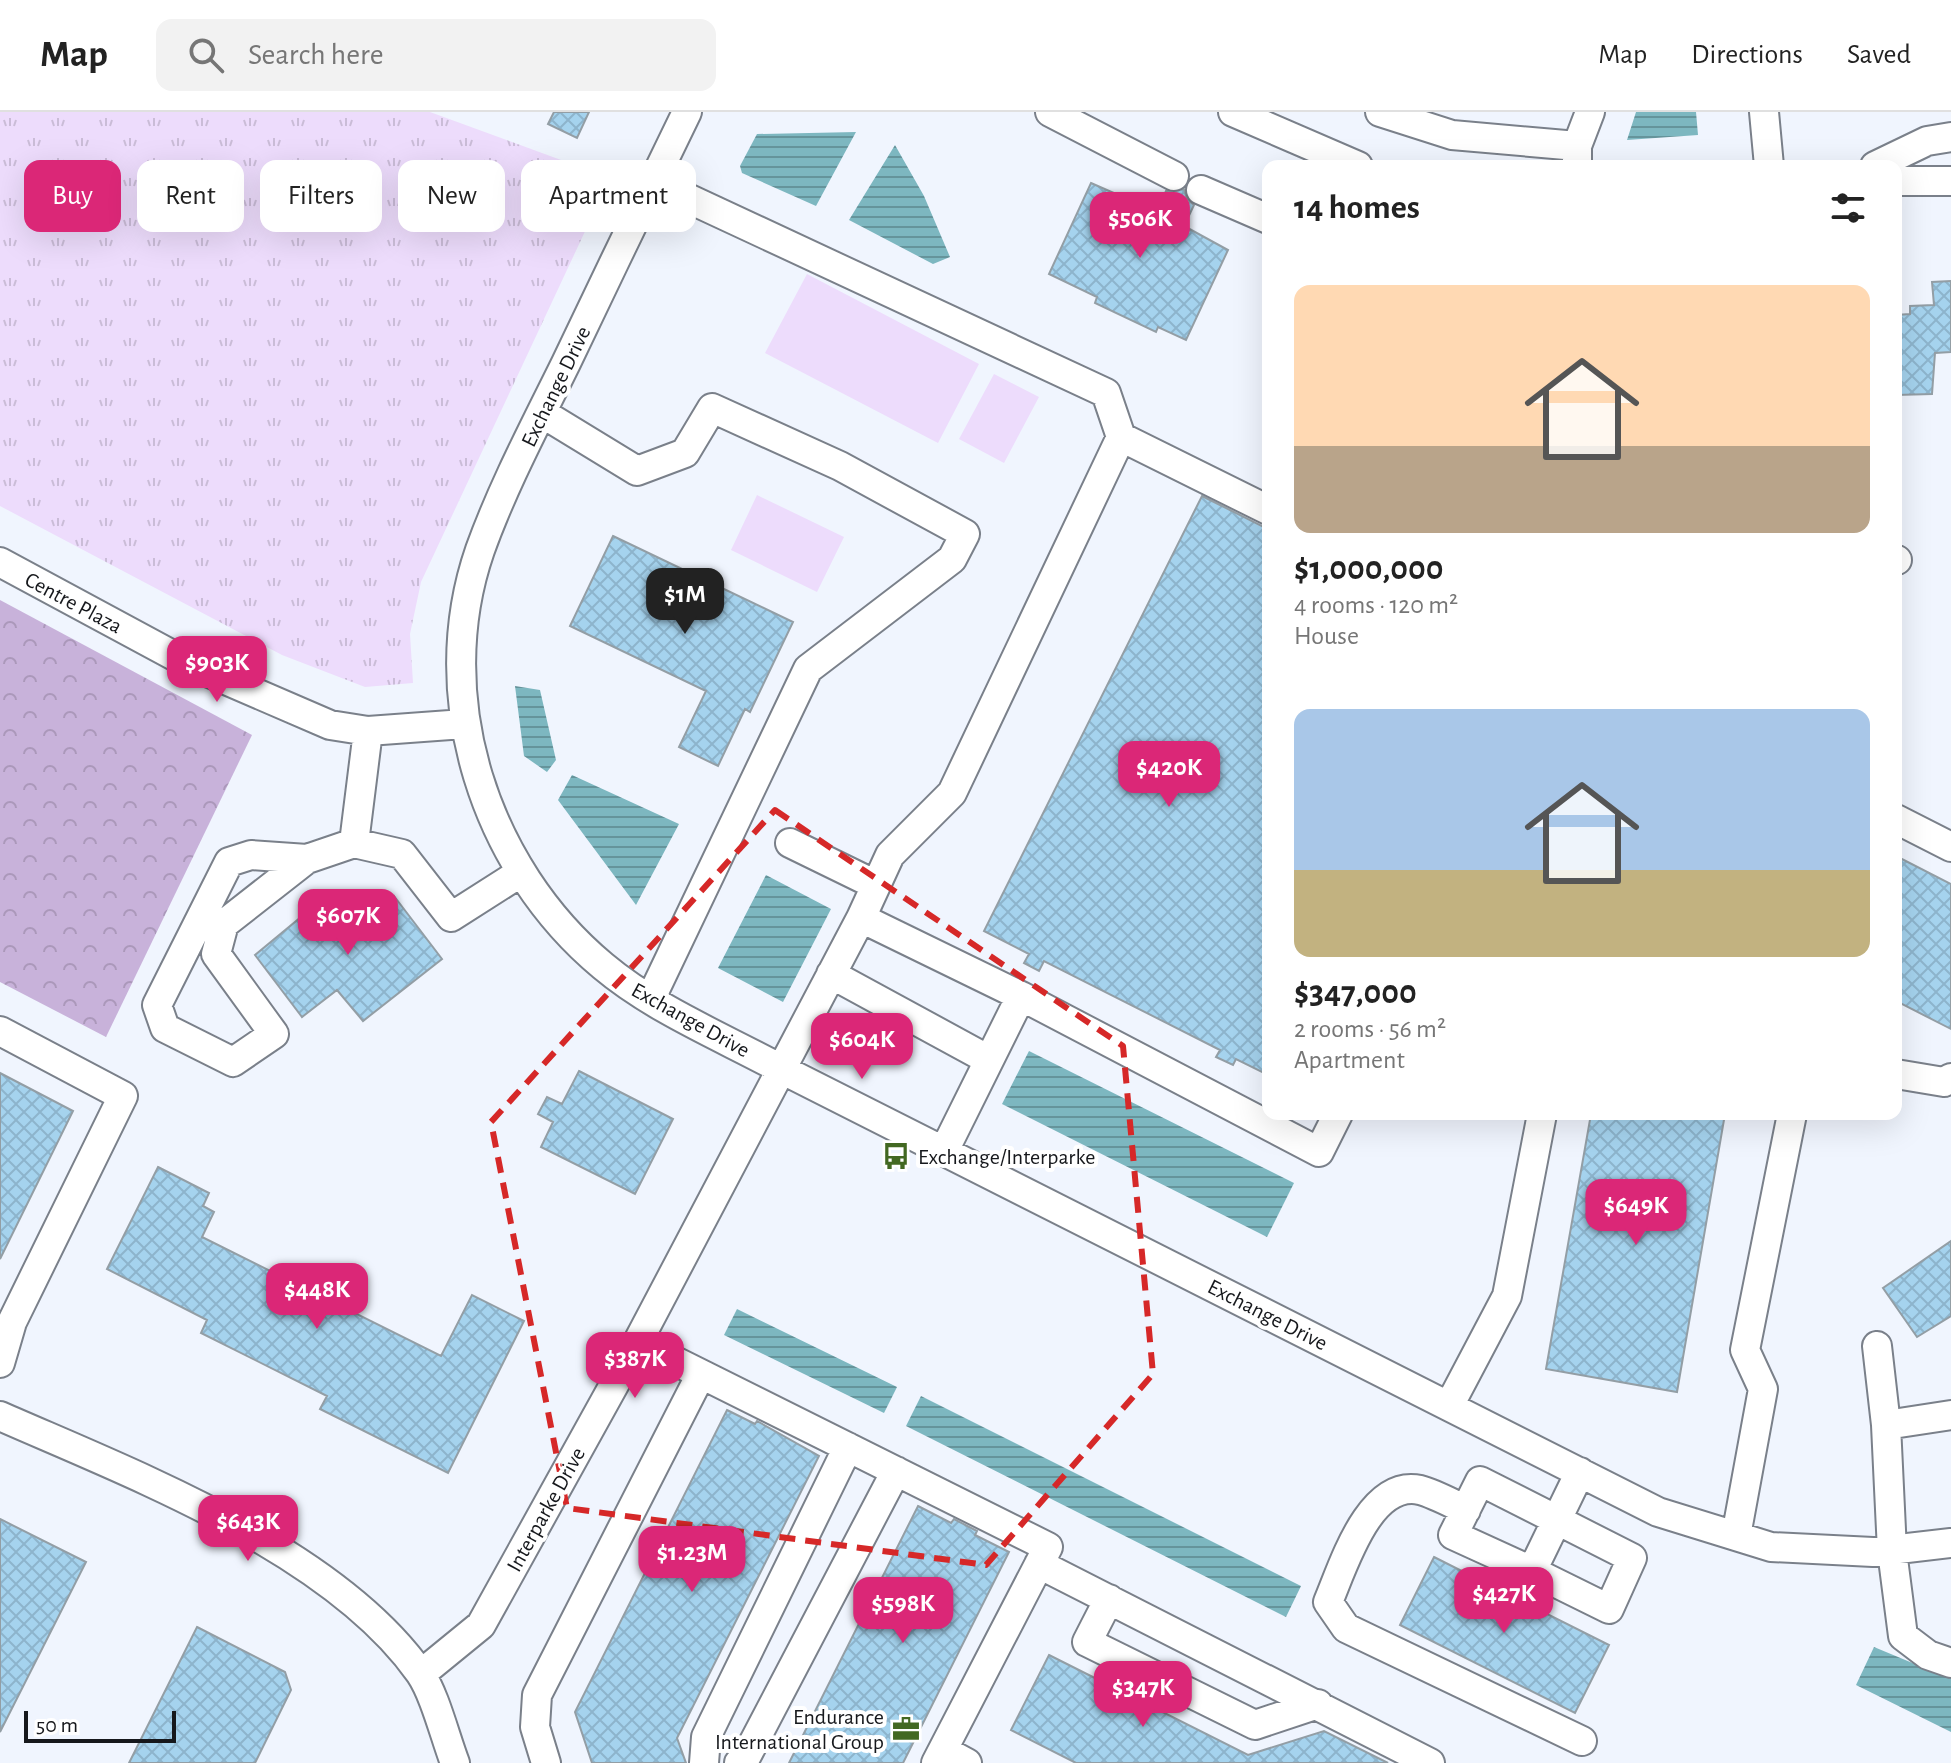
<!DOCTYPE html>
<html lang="en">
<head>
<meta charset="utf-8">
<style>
	:root { --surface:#fff; --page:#f2f2f2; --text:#222; --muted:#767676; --line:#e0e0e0; --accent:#db2777 }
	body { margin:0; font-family:"Alegreya Sans",sans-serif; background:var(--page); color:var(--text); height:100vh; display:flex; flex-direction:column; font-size:30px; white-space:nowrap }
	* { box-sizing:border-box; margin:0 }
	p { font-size:26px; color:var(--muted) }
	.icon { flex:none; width:44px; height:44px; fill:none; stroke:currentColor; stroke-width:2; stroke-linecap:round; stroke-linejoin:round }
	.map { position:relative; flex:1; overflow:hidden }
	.panel { position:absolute; left:1262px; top:48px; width:640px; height:960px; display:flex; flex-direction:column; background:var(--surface); border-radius:16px; box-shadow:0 8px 32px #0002 }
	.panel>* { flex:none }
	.banner { position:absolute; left:24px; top:48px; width:760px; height:72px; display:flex; gap:16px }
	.scale { position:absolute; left:24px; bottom:20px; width:152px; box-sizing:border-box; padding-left:8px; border:4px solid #16181c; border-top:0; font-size:22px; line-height:28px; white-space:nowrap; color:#16181c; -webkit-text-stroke:6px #fff; paint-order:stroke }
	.price { position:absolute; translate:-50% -68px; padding:0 18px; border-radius:16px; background:var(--accent); color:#fff; font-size:26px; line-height:52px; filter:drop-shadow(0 2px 4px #0008) }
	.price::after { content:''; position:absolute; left:50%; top:48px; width:24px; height:18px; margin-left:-12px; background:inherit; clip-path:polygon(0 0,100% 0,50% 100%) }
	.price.selected { background:#222; color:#fff }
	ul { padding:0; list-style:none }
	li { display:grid; align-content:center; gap:16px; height:424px; padding:0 32px }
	li span { display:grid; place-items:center; height:248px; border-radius:16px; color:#555 }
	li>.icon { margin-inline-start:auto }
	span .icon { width:144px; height:144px; fill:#fffc; stroke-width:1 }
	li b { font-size:34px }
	h2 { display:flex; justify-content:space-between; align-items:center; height:96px; padding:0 32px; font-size:34px }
	.chip { padding:0 28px; border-radius:16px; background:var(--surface); box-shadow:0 8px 32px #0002; font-size:28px; line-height:72px }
	.chip.selected { background:var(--accent); color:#fff }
	header { display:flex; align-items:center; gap:48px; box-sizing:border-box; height:112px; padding:0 40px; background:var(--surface); border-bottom:2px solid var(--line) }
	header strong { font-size:38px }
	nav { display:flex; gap:44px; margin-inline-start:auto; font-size:28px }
	.search { width:560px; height:72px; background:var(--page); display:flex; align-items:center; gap:20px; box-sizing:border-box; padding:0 28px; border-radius:16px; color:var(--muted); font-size:30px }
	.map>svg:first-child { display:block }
	.grass { fill:url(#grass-tufts) }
	.forest { fill:url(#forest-crowns) }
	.garden { fill:#eddcfc }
	.water { fill:url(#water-rules) }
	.building { fill:url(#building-cross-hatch); stroke:#939ea5; stroke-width:2 }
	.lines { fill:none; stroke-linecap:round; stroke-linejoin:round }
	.minor-casing { stroke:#7a808a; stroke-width:32 }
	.minor { stroke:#fff; stroke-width:28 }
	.marked { fill:none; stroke:#d62828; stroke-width:6; stroke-dasharray:16 10; stroke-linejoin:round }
	.labels { text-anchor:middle; stroke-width:8; stroke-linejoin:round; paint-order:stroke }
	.street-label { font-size:22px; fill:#16181c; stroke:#fff }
	.poi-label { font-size:22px; fill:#16181c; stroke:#fff; text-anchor:start }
</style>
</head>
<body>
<header>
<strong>Map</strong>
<div class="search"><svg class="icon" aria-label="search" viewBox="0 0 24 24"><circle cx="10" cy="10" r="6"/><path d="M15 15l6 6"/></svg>Search here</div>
<nav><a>Map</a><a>Directions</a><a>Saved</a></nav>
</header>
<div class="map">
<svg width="1951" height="1651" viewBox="0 0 1951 1651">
	<defs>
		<pattern id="grass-tufts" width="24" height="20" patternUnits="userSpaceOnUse" patternTransform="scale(2)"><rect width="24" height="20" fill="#eddcfc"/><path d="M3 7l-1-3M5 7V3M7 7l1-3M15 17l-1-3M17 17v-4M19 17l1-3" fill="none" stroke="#cabcd7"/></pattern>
		<pattern id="forest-crowns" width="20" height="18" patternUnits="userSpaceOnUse" patternTransform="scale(2)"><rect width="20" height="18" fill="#c8b2da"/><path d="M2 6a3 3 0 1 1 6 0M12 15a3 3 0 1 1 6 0" fill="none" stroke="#ab98ba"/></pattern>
		<pattern id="water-rules" width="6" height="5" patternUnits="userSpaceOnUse" patternTransform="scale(2)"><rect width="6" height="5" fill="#7db7c0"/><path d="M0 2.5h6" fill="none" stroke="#65949b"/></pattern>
		<pattern id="building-cross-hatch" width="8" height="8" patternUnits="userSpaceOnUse" patternTransform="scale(2)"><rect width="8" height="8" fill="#a5d3ee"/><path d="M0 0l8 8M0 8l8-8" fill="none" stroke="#8db4cc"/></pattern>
	</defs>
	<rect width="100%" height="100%" fill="#f0f5fe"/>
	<path class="grass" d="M0,0H430L610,66L421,470L410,522L413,571L365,575L282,543L0,394Z"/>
	<path class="forest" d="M0,488L252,623L106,925L0,870Z"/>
	<path class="garden" d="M807,162L979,252L938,331L765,241Z
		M994,262L1039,285L1004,351L959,327Z
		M757,383L844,425L817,480L731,438Z"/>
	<path class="water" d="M1636,0H1696L1698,23L1627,28Z
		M856,20L816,94L742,61L740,54L757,22Z
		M895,33L924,84L950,145L933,152L849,108Z
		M515,574L540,578L556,648L547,660L524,644Z
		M572,663L679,712L636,793L558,688Z
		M766,763L831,797L783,890L718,856Z
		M1029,939L1294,1071L1267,1125L1002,992Z
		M737,1197L897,1275L884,1301L724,1223Z
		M921,1284L1301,1474L1286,1505L906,1314Z
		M1874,1535L1951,1567V1620L1856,1573Z"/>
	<path class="building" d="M554,0H589L577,26L548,12Z
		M1091,71L1157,100L1166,79L1184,77L1187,87L1194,93L1184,114L1228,138L1186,228L1158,215L1156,220L1095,191L1097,185L1049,162Z
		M1951,169V240L1935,241L1932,282L1896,283V203L1910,202V194L1934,193L1932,170Z
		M1202,384L1268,417V963L1236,947L1233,953L1216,945L1220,938L1044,849L1039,859L1024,851L1029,842L984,819Z
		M613,424L793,510L750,600L745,597L718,654L679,635L706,579L570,514Z
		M1896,744L1951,772V917L1896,889Z
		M394,784L442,847L363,909L337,878L302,905L255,843L318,791L324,798L338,787L357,812Z
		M579,959L673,1007L635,1082L541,1035L553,1010L538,1002L547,985L562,992Z
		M0,961L73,999L0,1147Z
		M1591,1002H1725L1677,1280L1546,1257Z
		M158,1055L209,1081L203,1094L214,1100L202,1125L441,1244L472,1183L524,1209L448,1361L320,1297L327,1284L201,1221L207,1208L107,1157Z
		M1951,1129V1204L1917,1225L1883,1176Z
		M727,1298L755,1312L757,1309L819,1344L677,1626L686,1651H592L575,1600Z
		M918,1394L951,1411L954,1407L977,1419L975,1423L1009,1440L903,1651H789Z
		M0,1407L86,1450L0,1620Z
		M1434,1445L1609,1533L1575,1601L1400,1513Z
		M197,1515L285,1560L291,1578L255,1651H129Z
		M1049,1543L1248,1643L1324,1619L1388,1651H1076L1011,1618Z"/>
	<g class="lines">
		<g class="minor-casing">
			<path id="minor" d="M687,0C646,84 606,167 566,251C536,312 503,374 480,438C429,585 485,756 603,854C654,897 722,925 781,957L1658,1400L1771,1435L1873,1440L1951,1431
				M1050,0L1174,64
				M1233,0L1358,54
				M1380,0L1452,23L1577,34
				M1764,0L1769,54
				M1577,54V34L1590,0
				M1875,54L1927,29L1951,25
				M1896,69H1951
				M653,70L1106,281L1121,325
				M1201,78L1268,107
				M542,301L637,359L685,341L712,296L840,354L965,422L952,447L808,557L651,886
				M1896,448H1897
				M0,450L191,553L330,613L368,619L464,612
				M1896,707L1951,735
				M354,731L402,742L451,805L520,761
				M790,731L876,773
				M307,747L251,743L229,750L157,893L165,916L233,950L274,922L216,842L224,812L307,747L354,731L368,619
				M861,806L1021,884
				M831,862L989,948
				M0,919L123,984L12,1210L0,1251
				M1896,962L1944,970L1951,966
				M944,1039L1021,884L1319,1040L1338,1002
				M1877,1234L1886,1313
				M635,1235L669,1246L1048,1435L936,1651
				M1449,1294L1507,1184L1542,1002
				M1951,1303L1886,1313L1892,1439L1903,1524L1928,1543L1951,1551
				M0,1304C134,1363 333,1438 420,1561C435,1583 445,1625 455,1651
				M1466,1398C1451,1391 1435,1382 1420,1378C1369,1367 1343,1455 1328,1490L1346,1516L1582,1629
				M1736,1424L1763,1277L1745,1238L1792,1002
				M1039,1452L1430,1651
				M1532,1459L1609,1497L1632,1446L1480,1369L1453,1423L1532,1459L1580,1360
				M1109,1487L1087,1530L1255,1613L1318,1592
				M421,1562L481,1513L635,1235L861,806L890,743L952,681L1121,325L1268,398
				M943,1638L967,1651
				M546,1651L535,1615L537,1583L701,1262
				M704,1651L706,1625L848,1335
				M739,1651L746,1645L896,1359"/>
		</g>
		<use href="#minor" class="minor"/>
	</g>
	<path class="marked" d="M775,698L1123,934L1153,1262L986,1453L567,1396L491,1010Z"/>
	<defs>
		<g id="bus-bare" transform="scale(2.16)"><path d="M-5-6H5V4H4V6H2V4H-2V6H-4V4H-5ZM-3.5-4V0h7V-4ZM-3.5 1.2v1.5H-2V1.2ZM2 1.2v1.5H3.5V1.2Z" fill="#426822" stroke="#fff" stroke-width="2.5" paint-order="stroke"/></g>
		<g id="office-bare" transform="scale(2.16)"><path d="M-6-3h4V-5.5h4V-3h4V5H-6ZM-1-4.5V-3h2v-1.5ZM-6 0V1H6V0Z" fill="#426822" stroke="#fff" stroke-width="2.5" paint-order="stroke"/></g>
	</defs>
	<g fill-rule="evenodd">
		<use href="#bus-bare" x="896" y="1044"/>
		<use href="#office-bare" x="906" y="1617"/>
	</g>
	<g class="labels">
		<g class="street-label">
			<text transform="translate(555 274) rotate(-64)" y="8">Exchange Drive</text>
			<text transform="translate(74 490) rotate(28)" y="8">Centre Plaza</text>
			<text transform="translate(691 907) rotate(29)" y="8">Exchange Drive</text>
			<text transform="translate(1268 1202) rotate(27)" y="8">Exchange Drive</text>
			<text transform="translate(545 1397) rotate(-61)" y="8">Interparke Drive</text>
		</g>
		<g class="poi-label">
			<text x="918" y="1052">Exchange/Interparke</text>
			<text x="884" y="1612" text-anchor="end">Endurance<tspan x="884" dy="25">International Group</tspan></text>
		</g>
	</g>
</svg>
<div class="scale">50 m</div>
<b class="price" style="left:1140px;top:148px">$506K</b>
<b class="price selected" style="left:685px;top:524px">$1M</b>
<b class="price" style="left:217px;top:592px">$903K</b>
<b class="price" style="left:1169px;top:697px">$420K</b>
<b class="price" style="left:348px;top:845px">$607K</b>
<b class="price" style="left:862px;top:969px">$604K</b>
<b class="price" style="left:1636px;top:1135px">$649K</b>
<b class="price" style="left:317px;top:1219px">$448K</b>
<b class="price" style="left:635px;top:1288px">$387K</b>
<b class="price" style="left:248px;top:1451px">$643K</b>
<b class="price" style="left:692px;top:1482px">$1.23M</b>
<b class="price" style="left:1504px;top:1523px">$427K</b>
<b class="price" style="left:903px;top:1533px">$598K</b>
<b class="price" style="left:1143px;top:1617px">$347K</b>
<div class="banner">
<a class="chip selected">Buy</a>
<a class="chip">Rent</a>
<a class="chip">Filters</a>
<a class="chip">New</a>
<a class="chip">Apartment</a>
</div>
<section class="panel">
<h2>14 homes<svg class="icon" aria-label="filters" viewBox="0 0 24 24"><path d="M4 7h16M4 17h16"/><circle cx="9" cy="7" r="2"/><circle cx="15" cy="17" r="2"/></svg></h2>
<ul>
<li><span style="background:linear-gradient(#ffd9b3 65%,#b9a48a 0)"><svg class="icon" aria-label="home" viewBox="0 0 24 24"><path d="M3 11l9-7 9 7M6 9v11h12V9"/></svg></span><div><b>$1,000,000</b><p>4 rooms · 120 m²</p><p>House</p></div></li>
<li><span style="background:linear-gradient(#a9c7e8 65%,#c2b280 0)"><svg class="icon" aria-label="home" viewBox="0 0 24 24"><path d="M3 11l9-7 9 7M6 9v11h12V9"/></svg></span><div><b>$347,000</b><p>2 rooms · 56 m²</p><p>Apartment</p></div></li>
</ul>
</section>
</div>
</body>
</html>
